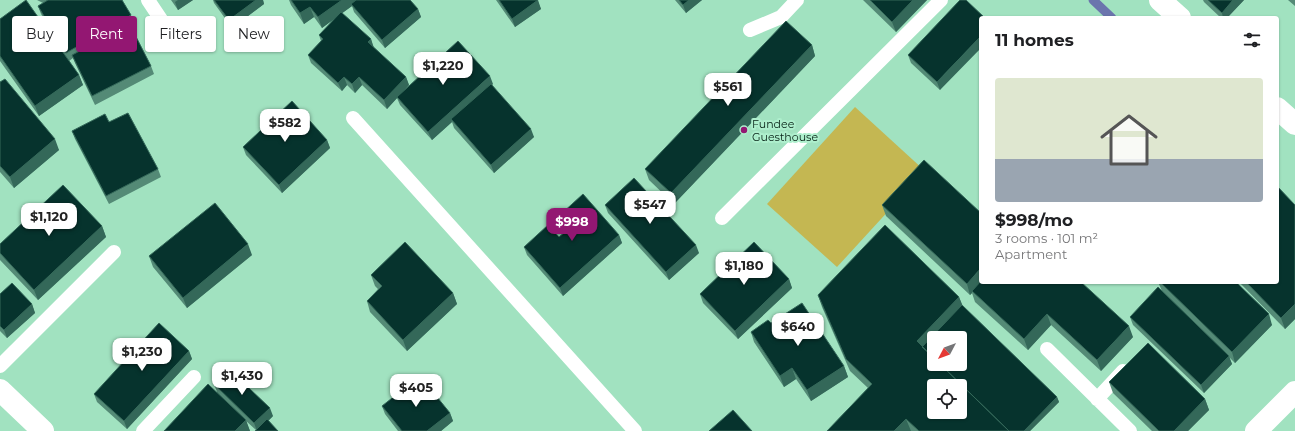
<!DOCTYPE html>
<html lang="en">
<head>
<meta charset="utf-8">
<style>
	:root { --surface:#fff; --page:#f2f2f2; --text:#202124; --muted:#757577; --line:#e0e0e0; --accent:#931772 }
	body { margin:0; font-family:Montserrat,sans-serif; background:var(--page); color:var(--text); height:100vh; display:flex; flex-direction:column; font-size:15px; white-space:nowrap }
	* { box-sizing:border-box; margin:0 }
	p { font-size:13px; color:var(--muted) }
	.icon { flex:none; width:22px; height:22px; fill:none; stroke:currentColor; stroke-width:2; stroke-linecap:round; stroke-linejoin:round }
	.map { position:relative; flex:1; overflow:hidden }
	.side { position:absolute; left:979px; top:16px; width:300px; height:268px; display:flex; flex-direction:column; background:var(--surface); border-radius:4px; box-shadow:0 1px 3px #0004 }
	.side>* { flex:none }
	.hud { position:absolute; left:12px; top:16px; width:380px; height:36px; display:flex; gap:8px }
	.needle { width:26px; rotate:229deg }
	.buttons { position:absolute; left:927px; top:331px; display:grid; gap:8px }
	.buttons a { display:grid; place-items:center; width:40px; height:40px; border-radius:4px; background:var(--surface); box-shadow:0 1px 3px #0004; font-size:20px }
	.price { position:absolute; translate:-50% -34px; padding:0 9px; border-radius:8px; background:#fff; color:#222; font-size:13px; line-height:26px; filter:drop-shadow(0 1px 2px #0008) }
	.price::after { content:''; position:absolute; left:50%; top:24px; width:12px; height:9px; margin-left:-6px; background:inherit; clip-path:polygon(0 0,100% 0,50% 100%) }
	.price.active { background:var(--accent); color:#fff }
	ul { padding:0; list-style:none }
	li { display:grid; align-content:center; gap:8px; height:212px; padding:0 16px }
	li+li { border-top:1px solid var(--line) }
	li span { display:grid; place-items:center; height:124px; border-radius:4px; color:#555 }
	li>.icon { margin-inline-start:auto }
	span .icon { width:72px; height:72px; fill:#fffc; stroke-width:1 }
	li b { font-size:17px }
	h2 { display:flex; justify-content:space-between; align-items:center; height:48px; padding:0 16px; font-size:17px }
	.tag { padding:0 14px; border-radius:4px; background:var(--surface); box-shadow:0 1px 3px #0004; font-size:14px; line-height:36px }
	.tag.active { background:var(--accent); color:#fff }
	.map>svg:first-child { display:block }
	.grass { fill:#c4b752 }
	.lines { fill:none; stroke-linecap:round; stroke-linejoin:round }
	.stream { stroke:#6b75ad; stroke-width:9 }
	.service { stroke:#fff; stroke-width:14 }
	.minor { stroke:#fff; stroke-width:22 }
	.wall { fill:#548a76 }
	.shaded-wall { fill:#346859 }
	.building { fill:#06332d; stroke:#346859; fill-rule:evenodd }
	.poi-dot { fill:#931772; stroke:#aeefcd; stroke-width:1.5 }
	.labels { text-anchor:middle; stroke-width:4; stroke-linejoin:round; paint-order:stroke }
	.poi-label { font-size:11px; fill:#072216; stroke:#aeefcd; text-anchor:start }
</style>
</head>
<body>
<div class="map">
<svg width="1295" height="431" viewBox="0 0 1295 431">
	<rect width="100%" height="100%" fill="#a1e2c0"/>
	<path class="grass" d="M855,107L925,171L837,267L767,204Z"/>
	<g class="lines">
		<path class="stream" d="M1093,0L1112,18"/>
		<path class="service" d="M148,0L164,24
			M750,30L781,17L797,0
			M353,118L635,431
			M722,218L941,0
			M1047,349L1130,431
			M0,366L114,252
			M1097,399L1123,371
			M143,431L194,377"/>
		<path class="minor" d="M1160,0L1180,18
			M1277,108L1295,124
			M0,390L43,431
			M1256,431L1295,392"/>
	</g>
	<path class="wall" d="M37,0H122L131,15L134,23L130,25L151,66L154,74L95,105L75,63L73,58L69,61L79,75L83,85L39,116L0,61V19L66,57L41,14L38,6L43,3Z
		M171,0H193L178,10Z
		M213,0H263L264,4L232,28L214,3Z
		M289,0H410L418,9L421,17L385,48L354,12L352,6L342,13L371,39L373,47L406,77L409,85L405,90L493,84L492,85L534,137L494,173L454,128L452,122L432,140L400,105L397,98L387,109L362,85L355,93L347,85L342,91L311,63L308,55L321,41L319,35L335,18L322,28L314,17L304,24L291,5Z
		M496,0H537L541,9L515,27Z
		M675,0H702L686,13Z
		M863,0H927L896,32Z
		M960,0L940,90L911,63L908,55Z
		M1203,0H1244L1227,18H1221L1204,2Z
		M1288,0H1295V6Z
		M812,45L815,56L674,204L649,180L645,169Z
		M0,82L59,150L14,188L0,172Z
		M109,122L158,169L161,177L109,204L75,139L72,131Z
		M327,140L330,148L282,193L246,155L243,147Z
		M605,205L699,253L669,280L608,213Z
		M882,205L981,282L1133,337L1101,371L1051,325L1028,350L975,302L972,293L970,295L886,216Z
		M1295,205V319L1285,329L1239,282H1277Z
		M560,215L619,235L622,243L563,296L527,255L524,247L559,237L569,229L563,223Z
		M102,226L106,237L38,300L0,260V244Z
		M252,255L187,308L153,267L149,256Z
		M371,275L453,293L457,304L407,351L370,312L367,301L378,289L375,286Z
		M789,279L792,288L738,339L703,303L700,294Z
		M1158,282H1236L1272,325L1235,363L1229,357L1232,364L1204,393L1133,325L1130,317L1162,291Z
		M0,294L32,304L35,313L7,338L0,331Z
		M818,295L959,297L962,305L1057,397L1059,402L1030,431H827L868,388L850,371L822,307Z
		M771,323L844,366L848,377L811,401L796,379L784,387L754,342L751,332Z
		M189,351L192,359L127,429L97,402L94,394Z
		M1109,382L1205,399L1209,410L1188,431H1152L1113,393Z
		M214,384L273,416L268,421L256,430L246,421L250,431H164L217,392Z
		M382,406L450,413L453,421L441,431H398L385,414Z"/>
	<path class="shaded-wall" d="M178,0H193L178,10L175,2Z
		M256,0H263L264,4L232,28L229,20Z
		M342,0H359L351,4L352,6L322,28L318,17Z
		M538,0L541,9L515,27L512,19Z
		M689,0H702L686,13L683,5Z
		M913,0H927L896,32L892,22Z
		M1233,0H1244L1227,18H1223L1222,13Z
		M310,7L314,17L304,24L300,13Z
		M418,9L421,17L385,48L382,40Z
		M981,36V48L940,90L937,82Z
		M371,39L374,48L368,42Z
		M812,45L815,56L674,204L671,193Z
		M79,75L83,85L39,116L35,106Z
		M490,76L493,84L452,121L451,119L452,122L432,140L428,132Z
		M344,77L347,85L342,91L338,83Z
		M359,77L362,85L355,93L352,84Z
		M406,77L409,85L387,109L384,100Z
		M531,129L534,137L494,173L491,165Z
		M55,139L59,150L14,188L10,177Z
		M327,140L330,148L282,193L279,185Z
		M102,226L106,237L38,300L34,290Z
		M619,235L622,243L563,296L560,288Z
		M248,244L252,255L187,308L183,298Z
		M696,245L699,253L669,280L666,272Z
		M981,268V282L972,291V293L970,295L967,284Z
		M789,279L792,288L738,339L735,331Z
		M453,293L457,304L407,351L403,340Z
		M959,297L964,309L923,352L917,341Z
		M32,304L35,313L7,338L4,330Z
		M1295,304V319L1285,329L1281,318Z
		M1047,314L1051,325L1028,350L1024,339Z
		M1269,314L1272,325L1235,363L1232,352Z
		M1129,326L1133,337L1101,371L1097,360Z
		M189,351L192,359L127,429L124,421Z
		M1229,356L1232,364L1204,393L1201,385Z
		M844,366L848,377L811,401L807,390Z
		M792,368L796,379L784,387L780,376Z
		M1057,397L1059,402L1030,431H1024Z
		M1205,399L1209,410L1188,431H1174Z
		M270,408L273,416L258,431H257L254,423Z
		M450,413L453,421L441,431H427Z
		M906,419L911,431H894Z
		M246,420L250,431H235Z"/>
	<path class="building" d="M26,0L79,75L35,106L0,56V19Z
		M48,0H122L131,15L66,53L38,6Z
		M214,0H256L229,20Z
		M291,0H342L318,17L310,7L300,13Z
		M356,0H410L418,9L382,40L351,4Z
		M499,0H538L512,19Z
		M679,0H689L683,5Z
		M870,0H913L892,22Z
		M960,0H966L985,18H981V36L937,82L908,55Z
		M1208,0H1233L1222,13Z
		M341,12L371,39L368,42L406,77L384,100L359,77L352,84L344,77L338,83L308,55L323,39L319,35Z
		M786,21L812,45L671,193L645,169Z
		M130,25L151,66L92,96L72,55Z
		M458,41L490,76L428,132L397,97Z
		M5,79L55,139L10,177L0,166V82Z
		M491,84L531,129L491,165L451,119Z
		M292,101L327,140L279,185L243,147Z
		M128,113L158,169L106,196L72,131L105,114L109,122Z
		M924,160L981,213V268L967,284L882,205Z
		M634,178L696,245L666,272L605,205Z
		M63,185L102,226L34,290L0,253V244Z
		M1277,186L1295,205V304L1281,318L1246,282H1277Z
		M583,194L619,235L560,288L524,247L548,225L559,237L571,227L560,215Z
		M215,203L248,244L183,298L149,256Z
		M885,225L959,297L917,341L934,358V364H940L1009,431H919L906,419L894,431H827L872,384L846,359L818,295ZM934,386H960V412H934Z
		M405,242L453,293L403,340L367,301L382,286L371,275Z
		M754,242L789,279L735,331L700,294Z
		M981,281V282H1081L1129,326L1097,360L1047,314L1024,339L972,291Z
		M1160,282H1236L1269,314L1232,352Z
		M12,283L32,304L4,330L0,326V294Z
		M1158,287L1229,356L1201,385L1130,317Z
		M802,303L844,366L807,390L792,368L780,376L751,332L768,320L771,323Z
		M962,305L1057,397L1024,431H1009L940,364H960V338H934V358L922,347Z
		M159,323L189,351L124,421L94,394Z
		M1148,343L1205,399L1174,431H1159L1109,382Z
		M229,369L270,408L254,423L214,384Z
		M420,376L450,413L427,431H402L382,406Z
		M208,384L246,420L235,431H164Z
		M733,410L752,431H709Z
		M267,419L278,431H255Z"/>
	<circle class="poi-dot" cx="744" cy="130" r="4"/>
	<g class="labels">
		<g class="poi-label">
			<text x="752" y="128">Fundee<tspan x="752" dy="13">Guesthouse</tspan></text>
		</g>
	</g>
</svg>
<div class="buttons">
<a><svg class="needle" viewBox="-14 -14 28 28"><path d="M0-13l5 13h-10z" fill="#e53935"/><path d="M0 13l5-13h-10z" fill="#757577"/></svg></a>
<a><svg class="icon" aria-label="locate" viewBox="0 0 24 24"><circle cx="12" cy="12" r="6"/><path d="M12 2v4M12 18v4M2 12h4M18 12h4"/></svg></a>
</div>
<b class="price" style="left:443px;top:86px">$1,220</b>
<b class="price" style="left:728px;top:107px">$561</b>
<b class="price" style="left:285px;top:143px">$582</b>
<b class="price" style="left:650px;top:225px">$547</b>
<b class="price" style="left:49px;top:237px">$1,120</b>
<b class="price active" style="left:572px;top:242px">$998</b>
<b class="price" style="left:744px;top:286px">$1,180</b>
<b class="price" style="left:798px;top:347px">$640</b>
<b class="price" style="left:142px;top:372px">$1,230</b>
<b class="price" style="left:242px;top:396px">$1,430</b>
<b class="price" style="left:416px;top:408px">$405</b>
<div class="hud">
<a class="tag">Buy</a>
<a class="tag active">Rent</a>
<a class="tag">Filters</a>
<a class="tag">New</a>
</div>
<section class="side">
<h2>11 homes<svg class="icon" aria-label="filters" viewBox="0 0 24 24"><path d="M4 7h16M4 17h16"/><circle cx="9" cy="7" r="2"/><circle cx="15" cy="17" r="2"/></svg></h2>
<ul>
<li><span style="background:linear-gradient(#dfe7d0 65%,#9aa5b1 0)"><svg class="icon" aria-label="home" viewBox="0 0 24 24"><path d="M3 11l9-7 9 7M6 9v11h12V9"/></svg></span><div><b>$998/mo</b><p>3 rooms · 101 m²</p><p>Apartment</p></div></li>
</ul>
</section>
</div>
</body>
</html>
